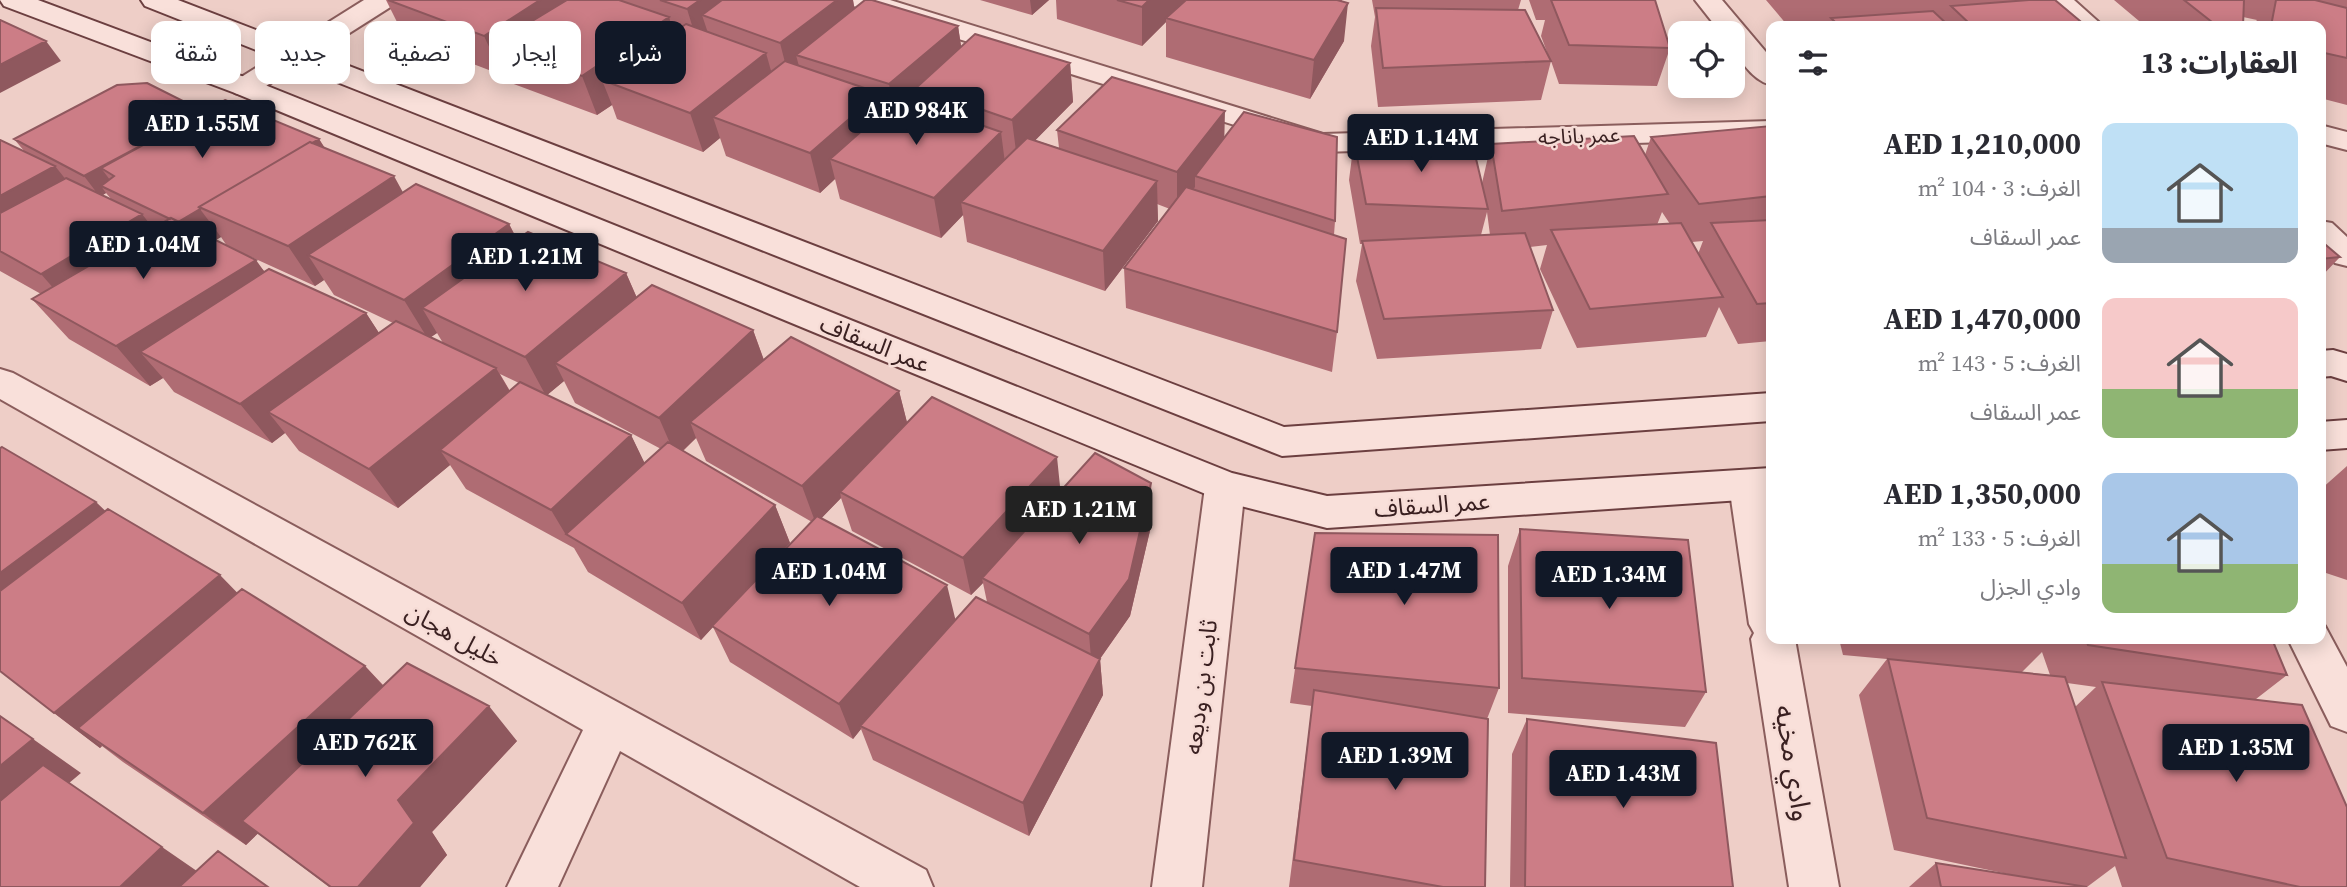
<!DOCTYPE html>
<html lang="ar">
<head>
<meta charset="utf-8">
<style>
	:root { --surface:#fff; --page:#f7f7f7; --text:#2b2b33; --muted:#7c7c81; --accent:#111827 }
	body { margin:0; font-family:"Source Serif 4","Noto Sans Arabic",serif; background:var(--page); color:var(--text); direction:rtl; height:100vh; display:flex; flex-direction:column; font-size:26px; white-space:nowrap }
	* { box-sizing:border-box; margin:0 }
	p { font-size:23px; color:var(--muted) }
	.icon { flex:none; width:38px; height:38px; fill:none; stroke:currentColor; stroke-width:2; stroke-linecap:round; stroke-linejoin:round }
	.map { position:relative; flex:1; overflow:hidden; direction:ltr }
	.details { position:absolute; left:1766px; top:21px; width:560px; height:623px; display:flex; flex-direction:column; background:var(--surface); border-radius:14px; box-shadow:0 4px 18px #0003; direction:rtl }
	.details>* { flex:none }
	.hud { position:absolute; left:21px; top:21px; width:665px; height:63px; direction:rtl; display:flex; gap:14px }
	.fabs { position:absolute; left:1668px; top:21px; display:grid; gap:14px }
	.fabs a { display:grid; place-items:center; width:77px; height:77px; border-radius:14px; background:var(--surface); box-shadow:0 4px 18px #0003; font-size:35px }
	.price { position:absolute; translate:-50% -60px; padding:0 16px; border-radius:7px; background:var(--accent); color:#fff; font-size:23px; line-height:46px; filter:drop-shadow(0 2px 4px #0008) }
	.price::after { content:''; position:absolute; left:50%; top:42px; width:21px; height:16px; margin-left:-10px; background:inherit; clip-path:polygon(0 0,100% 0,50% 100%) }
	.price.on { background:#222; color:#fff }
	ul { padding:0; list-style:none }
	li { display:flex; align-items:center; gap:21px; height:175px; padding:0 28px }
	li span { display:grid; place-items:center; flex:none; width:196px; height:140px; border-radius:14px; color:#555 }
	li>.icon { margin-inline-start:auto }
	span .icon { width:84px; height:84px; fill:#fffc; stroke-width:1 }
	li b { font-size:30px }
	h2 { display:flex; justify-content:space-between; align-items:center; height:84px; padding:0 28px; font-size:30px }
	.chip { padding:0 24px; border-radius:14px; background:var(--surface); box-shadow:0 4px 18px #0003; font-size:24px; line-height:63px }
	.chip.on { background:var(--accent); color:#fff }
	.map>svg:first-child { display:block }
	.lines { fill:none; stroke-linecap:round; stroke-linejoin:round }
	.street-casing { stroke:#8a5d5c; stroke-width:4 }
	.secondary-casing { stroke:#6c3f40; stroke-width:4 }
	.street { fill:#f9e0da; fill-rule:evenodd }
	.secondary { fill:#f9e0da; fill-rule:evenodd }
	.wall { fill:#af6c73; fill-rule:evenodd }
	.shaded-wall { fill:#8f585e }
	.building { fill:#cc7d86; stroke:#8f585e; stroke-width:2 }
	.labels { text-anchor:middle; stroke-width:5; stroke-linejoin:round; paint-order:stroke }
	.far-street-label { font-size:21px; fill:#3a2021; stroke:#f6dcd6 }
	.street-label { font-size:24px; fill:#3a2021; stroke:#f6dcd6 }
	.near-street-label { font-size:28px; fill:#3a2021; stroke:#f6dcd6 }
</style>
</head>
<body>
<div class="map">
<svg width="2347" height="887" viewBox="0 0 2347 887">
	<rect width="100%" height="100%" fill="#eecec7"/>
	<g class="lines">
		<g class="street-casing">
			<path id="street" d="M364,0H396L392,6L255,93L245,96L235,93L230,87L235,81Z
				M849,0H890L1323,134L1771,121V139L1321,152L853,6Z
				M1695,0H1722L1771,58V85C1751,80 1732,53 1732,33H1721Z
				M2045,0H2074L2103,26H2073Z
				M2320,125L2347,132V150L2320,143Z
				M2320,221L2332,223L2347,237V266L2335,263L2320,250Z
				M0,369L13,373L926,870L933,887H860L620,751L558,887H507L583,730L0,399Z
				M1749,470L1763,474L1769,485L1771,639H1795L1839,887H1789L1751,639L1754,633L1749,624L1729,485L1735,474Z
				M1225,472L1239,476L1245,487L1202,887H1152L1205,487L1211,476Z
				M2320,624L2325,626L2347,667V732L2331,726L2288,639H2320Z"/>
		</g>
		<g class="secondary-casing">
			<path id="secondary" d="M0,0H38L255,81L1232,473L1327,496L1771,468V498L1327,528L1225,502L235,93L4,6Z
				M141,0H178L1284,427L1771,393V421L1282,456L145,6Z
				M2333,350L2347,354V381L2331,376L2320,377V351Z
				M2347,420V448L2320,450V422Z"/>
		</g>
		<use href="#street" class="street"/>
		<use href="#secondary" class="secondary"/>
	</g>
	<path class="wall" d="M386,0H853L854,9L958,26L961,47L1070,63L1073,102L1035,140L1059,148L1057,130L1224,139L1335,221L1334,235L1337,332L1332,372L1126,308L1124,268L1170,209L1157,204L1158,221L1105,291L967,242L963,215L941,238L840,199L835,179L820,193L726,156L720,138L703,152L617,119L612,105L597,115L511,83L506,72L502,75L405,38Z
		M980,0H1049L1032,15Z
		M1056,0H1342L1344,41L1310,99L1166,57V22L1142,46L1057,19Z
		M1372,0H1521L1518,10L1550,60L1541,36L1545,20H1536L1529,0H1655L1670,48L1657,86L1559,84L1551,61L1541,100L1378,107L1371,46L1375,17Z
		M1766,0H2026L2086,26H1788Z
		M2114,0H2347V105L2320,98V26H2252L2257,20L2243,17V26H2145Z
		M195,107L199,114L319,139L325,148L403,193L509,224L517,239L626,273L637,298L753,330L764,360L899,391L907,423L1060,491L1151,483L1152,522L1130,616L1100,659L1103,695L1029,836L873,760L861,729L853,739L730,662L713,627L701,640L588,572L574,548L466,489L450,465L398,508L299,451L285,433L272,443L174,392L163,378L150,386L69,339L32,299L41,294L0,271V140L25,152L14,139ZM106,193L112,200L102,195ZM221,237L227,246L215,240ZM251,257L315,286L324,280L334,295L393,323L379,333L366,313L265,272ZM437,333L443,343L431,337ZM500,374L519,383L510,391ZM564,381L575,403L661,449L644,463L631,435L547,395ZM696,438L706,461L812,522L748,588L790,543L775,505L683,451ZM841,498L852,531L971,595L983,583L987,602L956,620L821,518Z
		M1771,126V341L1738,344L1719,307L1706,337L1577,348L1540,269L1547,245L1530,247L1553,310L1541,349L1377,359L1356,281L1362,244H1360L1349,180L1354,141L1483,190L1482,183L1491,144L1645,155L1651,137ZM1487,212L1490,235H1481ZM1662,212L1670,224L1657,225ZM1703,241L1698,254L1692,242Z
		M2320,240L2340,257L2320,278Z
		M2347,466V580L2320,571V490Z
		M105,511L237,593L365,666L384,686L517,741L432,832L447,855L420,887H329L258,833L246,845L123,762L102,746L100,748L54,713Z
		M1520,529L1706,692L1685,727L1508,713V566Z
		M1315,533L1499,688L1487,719L1485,887H1289L1312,706L1290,703Z
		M1839,639H2272L2287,675L2256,699L2347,887H2122L2115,866L2087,887H1909L1936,863L2022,877L1894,850L1859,695L1887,659L1843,655ZM2042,652L2050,675L2022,672ZM2067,683L2096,687L2075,707Z
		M1527,719L1733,887H1510L1512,754Z"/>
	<path class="shaded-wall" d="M540,0H570L494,44L506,72L502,75L484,36Z
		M700,0H762L702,15L710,39L699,48L687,9Z
		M837,0H853L858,28L796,55L801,74L790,82L780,43Z
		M1030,0H1049L1032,15Z
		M1149,0H1189L1166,18V22L1142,46V7Z
		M1348,3L1344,41L1310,99L1314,60Z
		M669,17L681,55L602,80L612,105L597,115L582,76Z
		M958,26L964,65L917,87L920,103L896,123L889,84Z
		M46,41L61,61L0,93V65Z
		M766,53L777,92L713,117L720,138L703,152L690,113Z
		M1070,63L1073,102L1017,159L1012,120Z
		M879,93L887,132L830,159L835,179L820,193L810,153Z
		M195,107L208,127L114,176L101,168L116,188L101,186L106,193L100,197L84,176Z
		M1225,111L1224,150L1195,176V187L1177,211V172Z
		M1001,132L1006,171L961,202L963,215L941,238L934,198Z
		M319,139L336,167L202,208Z
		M55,166L87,206L0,251V196Z
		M394,176L416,216L308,255L324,280L315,286L288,246Z
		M1157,181L1158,221L1105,291L1103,251Z
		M200,209L221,237L198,251L177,223Z
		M142,214L173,254L76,314L41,274Z
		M509,224L529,264L422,308L437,333L428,339L404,300Z
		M256,260L284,299L140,352L163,378L150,386L116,346Z
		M626,273L643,312L555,363L564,381L546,396L525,357Z
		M366,313L392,353L268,412L285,433L272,443L240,404Z
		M753,330L767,369L690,422L696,438L676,457L659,418Z
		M496,368L519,407L440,450L450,465L398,508L369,469Z
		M899,391L909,430L840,492L841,498L816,524L802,486Z
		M631,435L650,474L566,535L551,510Z
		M1057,457L1061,496L982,578L983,583L971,595L963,558Z
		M1151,483L1152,522L1130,616L1092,670L1089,634Z
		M96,502L136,540L0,644V573Z
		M775,505L790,543L701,640L682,603Z
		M220,575L256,612L78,728L102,746L100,748L54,713Z
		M947,585L956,622L860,726L861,729L853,739L839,704Z
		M1100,659L1103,695L1029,836L1023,803Z
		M365,666L397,701L246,845L203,813Z
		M489,706L517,741L432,832L447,855L420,887H358L398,800Z
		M33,739L81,773L0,841V766Z
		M162,847L207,878L198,887H120Z"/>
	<path class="building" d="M388,0H540L484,36Z
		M567,0H619L669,17L582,76L494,44Z
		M660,0H700L687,9Z
		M722,0H837L780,43L702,15Z
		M865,0H872L958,26L889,84L796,55Z
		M1117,0H1149L1142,7Z
		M1186,0H1337L1348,3L1314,60L1166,18Z
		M1551,0H1655L1670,48L1569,45Z
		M2029,0H2055L2086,26H1972L1951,6Z
		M2184,0H2244L2243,26H2217Z
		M2276,0H2315L2347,8V58L2320,52V26H2271Z
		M1376,8L1525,10L1551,61L1383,68Z
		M1933,11L1949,26H1839L1831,18Z
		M0,20L46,41L0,65Z
		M686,24L766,53L690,113L602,80Z
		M975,34L1070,63L1012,120L917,87Z
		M785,61L879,93L810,153L713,117Z
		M1112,77L1225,111L1177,172L1057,130Z
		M147,83L195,107L193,118L84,176L14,139L117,85Z
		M900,97L1001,132L934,198L830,159Z
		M225,100L319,139L312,143L310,142L199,207L200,209L178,222L171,218L170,219L101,186L114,176L101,168Z
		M1244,112L1337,137L1335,221L1195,176Z
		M1771,126V196L1699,204L1651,137Z
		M1634,136L1668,194L1502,211L1491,144Z
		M1027,138L1157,181L1103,251L961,202Z
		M0,140L55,166L0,196Z
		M1354,141L1472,142L1488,209L1366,204Z
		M310,142L394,176L288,246L199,207Z
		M66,178L142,214L41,274L0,251V213Z
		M416,184L509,224L404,300L308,255Z
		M1186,187L1346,239L1337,332L1124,268Z
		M171,218L256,260L116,346L32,299Z
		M1771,220V303L1757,304L1711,223Z
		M1681,223L1723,297L1590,309L1551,230Z
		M528,232L626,273L525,357L422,308Z
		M1525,233L1553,310L1384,319L1362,241Z
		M2320,240L2340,257L2320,259Z
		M269,269L366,313L240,404L140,352Z
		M652,285L753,330L659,418L555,363Z
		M396,321L496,368L369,469L268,412Z
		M791,337L899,391L802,486L690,422Z
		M520,382L631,435L551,510L440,450Z
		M932,397L1057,457L963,558L840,492Z
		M668,442L775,505L682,603L566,534Z
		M2,447L96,502L0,573V448Z
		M1095,453L1151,483L1129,579L1089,634L982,578Z
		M108,509L220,575L54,713L0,671V591Z
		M817,516L947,585L839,704L712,626Z
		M1520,529L1688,540L1706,692L1522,678Z
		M1315,533L1498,535L1499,688L1295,668Z
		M242,589L365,666L203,813L78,728Z
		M976,597L1100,659L1023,803L860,726Z
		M2086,639H2272L2287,675L2088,645Z
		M1888,659L2065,677L2126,858L1927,818Z
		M407,663L489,706L398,800L414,823L358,887H331L242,821Z
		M2102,682L2302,705L2347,807V887H2300L2167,858Z
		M1314,690L1488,719L1485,887H1443L1294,860Z
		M0,716L33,739L0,766Z
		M1527,719L1716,743L1733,887H1525Z
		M43,765L162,847L120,887H0V801Z
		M218,851L268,887H179Z
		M1936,863L2087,887H1941Z"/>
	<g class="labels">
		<g class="far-street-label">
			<text transform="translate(1579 136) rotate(-2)" y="7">عمر باناجه</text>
		</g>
		<g class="street-label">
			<text transform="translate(875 344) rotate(22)" y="8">عمر السقاف</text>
			<text transform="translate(1432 505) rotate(-4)" y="8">عمر السقاف</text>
			<text transform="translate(454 635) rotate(29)" y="8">خليل هجان</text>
			<text transform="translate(1201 687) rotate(-83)" y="8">ثابت بن وديعه</text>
		</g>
		<g class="near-street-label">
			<text transform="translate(1794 763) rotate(81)" y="10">وادي مخيه</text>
		</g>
	</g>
</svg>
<div class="fabs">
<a><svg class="icon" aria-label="locate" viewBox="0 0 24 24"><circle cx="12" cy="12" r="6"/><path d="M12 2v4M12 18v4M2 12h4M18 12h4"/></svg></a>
</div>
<b class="price" style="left:916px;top:147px">AED 984K</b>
<b class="price" style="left:202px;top:160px">AED 1.55M</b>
<b class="price" style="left:1421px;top:174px">AED 1.14M</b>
<b class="price" style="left:143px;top:281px">AED 1.04M</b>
<b class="price" style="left:525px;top:293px">AED 1.21M</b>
<b class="price on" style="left:1079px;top:546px">AED 1.21M</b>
<b class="price" style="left:1404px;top:607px">AED 1.47M</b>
<b class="price" style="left:829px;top:608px">AED 1.04M</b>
<b class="price" style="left:1609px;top:611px">AED 1.34M</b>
<b class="price" style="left:365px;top:779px">AED 762K</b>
<b class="price" style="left:2236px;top:784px">AED 1.35M</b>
<b class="price" style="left:1395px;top:792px">AED 1.39M</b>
<b class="price" style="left:1623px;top:810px">AED 1.43M</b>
<div class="hud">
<a class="chip on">شراء</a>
<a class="chip">إيجار</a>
<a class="chip">تصفية</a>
<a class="chip">جديد</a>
<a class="chip">شقة</a>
</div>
<section class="details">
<h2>العقارات: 13<svg class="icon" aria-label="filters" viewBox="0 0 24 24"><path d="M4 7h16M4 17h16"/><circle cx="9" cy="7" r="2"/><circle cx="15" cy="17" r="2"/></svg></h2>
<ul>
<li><span style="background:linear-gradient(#bfe0f5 75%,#9aa5b1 0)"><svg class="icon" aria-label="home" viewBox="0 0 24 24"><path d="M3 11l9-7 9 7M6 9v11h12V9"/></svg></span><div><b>AED 1,210,000</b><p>الغرف: 3 · 104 m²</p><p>عمر السقاف</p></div></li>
<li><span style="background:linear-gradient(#f6c9c9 65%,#8fb573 0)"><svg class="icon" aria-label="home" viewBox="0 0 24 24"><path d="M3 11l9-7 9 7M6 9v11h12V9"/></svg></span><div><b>AED 1,470,000</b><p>الغرف: 5 · 143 m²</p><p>عمر السقاف</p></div></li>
<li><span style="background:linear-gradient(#a9c7e8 65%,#8fb573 0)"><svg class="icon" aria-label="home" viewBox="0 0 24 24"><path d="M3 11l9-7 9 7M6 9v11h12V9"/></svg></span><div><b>AED 1,350,000</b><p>الغرف: 5 · 133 m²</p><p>وادي الجزل</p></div></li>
</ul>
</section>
</div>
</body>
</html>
